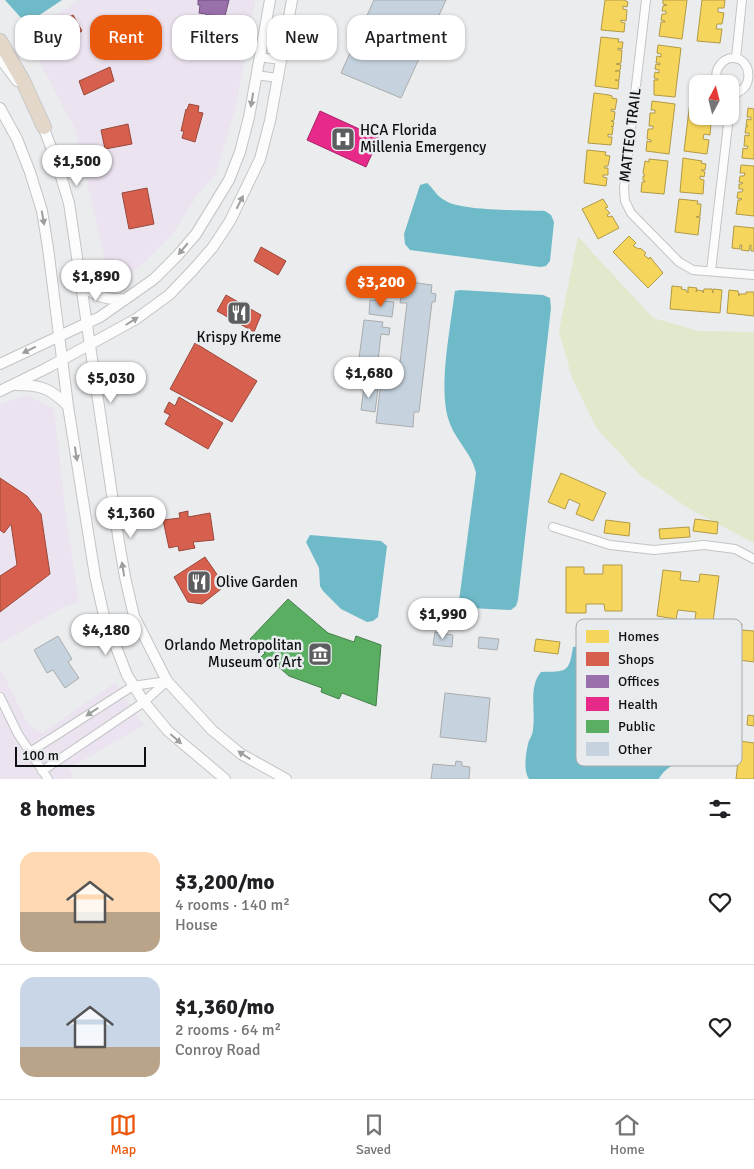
<!DOCTYPE html>
<html lang="en">
<head>
<meta charset="utf-8">
<style>
	:root { --surface:#fff; --page:#f2f2f2; --text:#202124; --muted:#757577; --line:#e0e0e0; --accent:#ea580c }
	body { margin:0; font-family:Signika,sans-serif; background:var(--page); color:var(--text); height:100vh; display:flex; flex-direction:column; font-size:19px; white-space:nowrap }
	* { box-sizing:border-box; margin:0 }
	p { font-size:16px; color:var(--muted) }
	.icon { flex:none; width:28px; height:28px; fill:none; stroke:currentColor; stroke-width:2; stroke-linecap:round; stroke-linejoin:round }
	.map { position:relative; height:779px; overflow:hidden }
	.side { display:flex; flex-direction:column; background:var(--surface); flex:1 }
	.side>* { flex:none }
	.top-card { position:absolute; left:15px; top:15px; width:500px; height:45px; display:flex; gap:10px }
	.needle { width:32px; rotate:7deg }
	.buttons { position:absolute; left:689px; top:75px; display:grid; gap:10px }
	.buttons a { display:grid; place-items:center; width:50px; height:50px; border-radius:10px; background:var(--surface); box-shadow:0 1px 4px #0004; font-size:25px }
	.scale { position:absolute; left:15px; bottom:12px; width:131px; box-sizing:border-box; padding-left:5px; border:2px solid #0f1012; border-top:0; font-size:14px; line-height:18px; white-space:nowrap; color:#0f1012; -webkit-text-stroke:4px #e9ecef; paint-order:stroke }
	.price { position:absolute; translate:-50% -42px; padding:0 11px; border-radius:18px; background:#fff; color:#222; font-size:16px; line-height:32px; filter:drop-shadow(0 1px 2px #0008) }
	.price::after { content:''; position:absolute; left:50%; top:30px; width:15px; height:11px; margin-left:-8px; background:inherit; clip-path:polygon(0 0,100% 0,50% 100%) }
	.price.current { background:var(--accent); color:#fff }
	ul { padding:0; list-style:none }
	li { display:flex; align-items:center; gap:15px; height:125px; padding:0 20px }
	li+li { border-top:1px solid var(--line) }
	li span { display:grid; place-items:center; flex:none; width:140px; height:100px; border-radius:15px; color:#555 }
	li>.icon { margin-inline-start:auto }
	span .icon { width:60px; height:60px; fill:#fffc; stroke-width:1 }
	li b { font-size:21px }
	h2 { display:flex; justify-content:space-between; align-items:center; height:60px; padding:0 20px; font-size:21px }
	.tag { padding:0 18px; border-radius:15px; background:var(--surface); box-shadow:0 1px 4px #0004; font-size:18px; line-height:45px }
	.tag.current { background:var(--accent); color:#fff }
	.tabs { display:flex; justify-content:space-around; align-items:center; height:70px; border-top:1px solid var(--line); background:var(--surface); font-size:14px; color:var(--muted) }
	.tabs a { display:grid; justify-items:center; gap:2px }
	.tabs .current { color:var(--accent) }
	.map>svg:first-child { display:block }
	.commercial { fill:#ebe3ef }
	.green { fill:#e2e8cb }
	.water { fill:#6fbac8 }
	.homes { fill:#f6d55c; stroke:#b19a46 }
	.shops { fill:#d6604d; stroke:#9a483b }
	.offices { fill:#9970ab; stroke:#70537d }
	.health { fill:#e7298a; stroke:#a62266 }
	.public { fill:#5aae61; stroke:#447f49 }
	.building { fill:#c6d3de; stroke:#aaacad }
	.lines { fill:none; stroke-linecap:round; stroke-linejoin:round }
	.street-casing { stroke:#c3c4c6; stroke-width:10 }
	.secondary-casing { stroke:#c3c4c6; stroke-width:12 }
	.highway-casing { stroke:#c8c8c9; stroke-width:16 }
	.street { stroke:#fcfcfc; stroke-width:8 }
	.secondary { stroke:#fcfcfc; stroke-width:10 }
	.highway { stroke:#e2d7c9; stroke-width:14 }
	.oneway { fill:#9d9e9e }
	.labels { text-anchor:middle; stroke-width:5; stroke-linejoin:round; paint-order:stroke }
	.poi-label { font-size:15px; fill:#0f1012; stroke:#e9ecef; text-anchor:start }
	.street-label { font-size:15px; fill:#0f1012; stroke:#e9ecef }
	.key { fill:#e9ecef; stroke:#a8aaad; stroke-width:1 }
	.key-label { font-size:14px; fill:#0f1012 }
</style>
</head>
<body>
<div class="map">
<svg width="754" height="779" viewBox="0 0 754 779">
	<rect width="100%" height="100%" fill="#eaecee"/>
	<path class="commercial" d="M79,0H255L236,107L216,173L198,194L171,236L149,258L122,281L107,269L75,129L30,44L35,29Z
		M27,395L54,409L65,508L79,602L62,608L0,644V404Z
		M0,668L28,724L42,733L115,683L144,725L69,768L73,776L69,779H0Z"/>
	<path class="green" d="M578,237L653,318L699,331L754,332V543L690,509L640,475L597,429L572,378L559,331Z"/>
	<path class="water" d="M5,0H62L32,20L22,19Z
		M427,183C434,189 437,197 446,201C462,211 523,210 545,211L551,215L554,222L550,261L546,266L540,267L410,250L405,244L404,234L420,185Z
		M460,290L543,295L550,298L551,308L518,600L516,606L511,610L469,608L459,601L476,473C472,453 455,440 449,421C438,390 450,331 454,297L455,291Z
		M310,535L381,541L387,546L378,617L373,621L367,622L341,609L323,591L320,586L319,568L306,542Z
		M615,642C623,643 634,644 641,647C682,664 712,712 695,756C692,766 680,763 672,766C667,768 661,774 659,779H529C523,771 526,753 528,744C529,739 533,735 533,729C536,711 528,687 541,672C566,671 569,674 573,647Z"/>
	<path class="homes" d="M605,0H624L628,2L627,7L623,6V9L627,10L626,21L621,20V22L625,23L624,32L601,30Z
		M663,0H687L682,39L659,36L661,22H665V21L661,20L662,14H666V11H662L663,6L667,5L663,4Z
		M702,0H725L724,8H718V12L724,13L722,24H717L716,29H722L720,43L697,41Z
		M601,37L619,39L618,42H623L622,49L618,48V50H622L621,63L616,64L621,65L620,70L615,71H620L619,80H615L619,81L618,89L595,86Z
		M658,45L681,48L675,97L654,95V80H658V79L654,78L655,72L659,73V70L655,69L656,64L660,65V63H656L657,56L661,57V54L657,53Z
		M594,93L609,95L612,96V98L617,99L615,110L611,109V111L615,112L614,120L611,121L614,122L613,127L611,126L613,128L612,135L608,134V137H612L611,145L588,143Z
		M652,101L675,104L669,154L646,151L647,141L651,142V140L647,139L648,129H653V126H649L650,113H655V110H651Z
		M690,102H698V116H712V119L706,118L705,123H711L710,135L704,134L703,139L709,140L707,154L684,151Z
		M748,108L754,109V159L742,158L743,148L747,149L748,146H744L745,135L749,136V133H745L746,127L748,126H746L747,119L751,120V117H747Z
		M587,150L606,152L605,155L610,156L608,166H605L604,168H608V175H603V177L607,178L606,186L584,183Z
		M683,158L702,161L701,163L706,164L705,170H701L705,172L704,177L700,176V179L704,180L703,194L680,192Z
		M649,159L668,161L664,194L641,192L642,182H645V181L643,180V176H645L643,173L645,161L649,162Z
		M741,165L754,166V216L736,214L738,200H741L742,199L737,198L738,192H742L743,189H739V184H742L743,183L739,182L740,176H744L745,173H740Z
		M603,199L608,207L605,208L610,213L607,215L608,217L612,216L619,228L598,239L582,209Z
		M679,199L698,201L697,204H701L700,216L696,217H700L698,235L675,232Z
		M734,226L754,228V251H751V245H750L749,251L741,250L742,245H740V249L732,248Z
		M629,236L636,243L633,246L639,249L640,248L646,253L644,255L649,259L650,257L663,273L648,288L613,252Z
		M672,286L682,287L681,289L686,290L688,293V287L697,288L696,292L697,290L703,291V293L704,289H712L713,293V289L722,290L720,313L670,309Z
		M729,290L738,291L739,296V294H746V292H754V316L727,313Z
		M561,473L606,493L593,521L576,514L580,504L569,499L565,509L548,502Z
		M695,519L718,522L717,534L693,531Z
		M606,520L630,523L629,536L604,533Z
		M689,527L690,537L660,539L659,529Z
		M603,565H622V611H605L604,604H586V613H566V567H584V574H603Z
		M663,570L681,572L680,580L699,582L700,574L719,576L713,622L695,620L696,612L678,610L676,619L657,616Z
		M728,622L742,624L741,630L754,631V662L723,658Z
		M536,639L560,642L558,654L534,651Z
		M748,715L754,716V726L747,725Z
		M732,740L754,743V779H736L738,761L729,760Z"/>
	<path class="shops" d="M73,15L82,31L54,47L47,34L55,29L54,26L57,25V23Z
		M110,67L114,81L84,95L79,81Z
		M189,104L199,106L198,112L203,113L195,142L182,138L184,131H181L186,109L187,110Z
		M128,124L132,144L105,149L101,130Z
		M147,188L154,224L129,229L122,193Z
		M261,247L286,261L278,275L254,261Z
		M226,295L261,315L254,332L217,311Z
		M195,343L257,381L232,422L170,389Z
		M179,397L223,423L208,449L165,424L170,415L164,412L169,402L175,406Z
		M0,478L27,496L41,514L50,574L0,612V576L17,565L11,524L4,533L0,530Z
		M188,511V517L210,513L214,540L193,542L195,548L179,551L178,546L169,548L163,520L180,518L179,513Z
		M205,557L225,586L202,604L188,602L174,577Z"/>
	<path class="offices" d="M198,0H229L225,16L206,15V14L199,13L200,5H198Z"/>
	<path class="health" d="M320,111L379,138L366,167L307,140Z"/>
	<path class="public" d="M288,599L328,633L354,642L356,636L381,645L376,706L342,693L339,699L321,692L322,688L289,676L274,663L271,667L261,657L265,653L250,639Z"/>
	<path class="building" d="M374,0H446L401,98L341,73Z
		M410,282L432,285L431,293L436,294L435,302H432L419,412H414L413,427L376,423L381,382L364,380V375L357,374L364,320L383,322L382,327L390,328L389,335L381,334L378,361L394,363L392,378L398,379L407,303H400L402,291L409,292Z
		M370,300L394,302L392,317L369,314Z
		M364,387L378,389L375,412L361,410Z
		M435,632L453,635L452,647L433,645Z
		M58,636L72,659L68,662L79,678L65,688L53,670L47,673L34,650Z
		M479,637L499,639L497,650L478,648Z
		M445,693L490,698L486,742L440,737Z
		M456,761L462,762V766L470,767L469,779H431L433,764L455,766Z"/>
	<g class="lines">
		<g class="street-casing">
			<path id="street" d="M646,0L624,188L625,201L631,213L679,262L693,270L754,275
				M259,57L280,60
				M736,58L742,0
				M256,75L277,78
				M718,84C716,77 715,71 720,65C723,61 728,58 733,58C754,58 754,95 730,93
				M730,107L732,93
				M711,271L729,116
				M553,527L610,545L654,550L704,545L735,549L754,559
				M0,697L18,734L48,779
				M30,752L133,686L167,681
				M42,771L144,702L167,681"/>
		</g>
		<g class="secondary-casing">
			<path id="secondary" d="M0,58L17,81
				M0,108L17,139L30,172L42,211L48,248L68,406L95,576L104,616L127,675L144,702L168,731L225,779
				M41,121L57,163L69,203L119,542L125,577L134,616L167,681L212,730L241,754L286,779
				M82,285C96,297 107,300 126,299
				M0,364L100,317L154,279L177,256L196,234L229,180L240,152L249,117L270,0
				M16,385C41,385 50,388 68,406
				M0,391L47,368L136,319L169,295L193,270L213,247L230,221L260,159L270,121L292,0"/>
		</g>
		<g class="highway-casing">
			<path id="highway" d="M0,41L23,81L44,127"/>
		</g>
		<use href="#street" class="street"/>
		<use href="#secondary" class="secondary"/>
		<use href="#highway" class="highway"/>
	</g>
	<defs><path id="oneway-solid" d="M-6-.8H1V-3.2L6.5 0L1 3.2V.8H-6Z" transform="scale(1.25)"/></defs>
	<g class="oneway">
		<use href="#oneway-solid" transform="translate(252 100) rotate(99)"/>
		<use href="#oneway-solid" transform="translate(240 202) rotate(-63)"/>
		<use href="#oneway-solid" transform="translate(43 218) rotate(80)"/>
		<use href="#oneway-solid" transform="translate(183 249) rotate(130)"/>
		<use href="#oneway-solid" transform="translate(132 321) rotate(-32)"/>
		<use href="#oneway-solid" transform="translate(29 350) rotate(154)"/>
		<use href="#oneway-solid" transform="translate(76 454) rotate(81)"/>
		<use href="#oneway-solid" transform="translate(123 569) rotate(-99)"/>
		<use href="#oneway-solid" transform="translate(92 712) rotate(147)"/>
		<use href="#oneway-solid" transform="translate(176 739) rotate(41)"/>
		<use href="#oneway-solid" transform="translate(244 755) rotate(-147)"/>
	</g>
	<defs>
		<g id="hospital-square" transform="scale(1.25)"><rect x="-9" y="-9" width="18" height="18" rx="4" fill="#5c5d5f" stroke="#e9ecef"/><path d="M-5-5h3v3.5h4V-5h3V5h-3V1.5h-4V5h-3Z" fill="#fff"/></g>
		<g id="restaurant-square" transform="scale(1.25)"><rect x="-9" y="-9" width="18" height="18" rx="4" fill="#5c5d5f" stroke="#e9ecef"/><path d="M-5-6h1v4h1v-4h1v4h1v-4h1v5L-1.5 .5V6h-2V.5L-5-1ZM5-6V6H3V1.5H1.5Q1.5-4 5-6Z" fill="#fff"/></g>
		<g id="museum-square" transform="scale(1.25)"><rect x="-9" y="-9" width="18" height="18" rx="4" fill="#5c5d5f" stroke="#e9ecef"/><path d="M0-6L6-3V-2H-6V-3ZM-5-1h2V3h-2ZM-1-1h2V3h-2ZM3-1h2V3H3ZM-6 4H6V6H-6Z" fill="#fff"/></g>
	</defs>
	<g fill-rule="evenodd">
		<use href="#hospital-square" x="343" y="139"/>
		<use href="#restaurant-square" x="239" y="313"/>
		<use href="#restaurant-square" x="199" y="582"/>
		<use href="#museum-square" x="320" y="654"/>
	</g>
	<g class="labels">
		<g class="poi-label">
			<text x="360" y="135">HCA Florida<tspan x="360" dy="17">Millenia Emergency</tspan></text>
			<text x="239" y="342" text-anchor="middle">Krispy Kreme</text>
			<text x="216" y="587">Olive Garden</text>
			<text x="302" y="650" text-anchor="end">Orlando Metropolitan<tspan x="302" dy="17">Museum of Art</tspan></text>
		</g>
		<g class="street-label">
			<text transform="translate(630 135) rotate(-83)" y="5">MATTEO TRAIL</text>
		</g>
	</g>
	<rect x="576" y="619" width="166" height="147" rx="8" class="key"/>
	<rect x="586" y="630" width="23" height="13" fill="#f6d55c"/>
	<rect x="586" y="652" width="23" height="14" fill="#d6604d"/>
	<rect x="586" y="675" width="23" height="13" fill="#9970ab"/>
	<rect x="586" y="697" width="23" height="14" fill="#e7298a"/>
	<rect x="586" y="720" width="23" height="13" fill="#5aae61"/>
	<rect x="586" y="742" width="23" height="14" fill="#c6d3de"/>
	<g class="key-label">
		<text x="618" y="641">Homes</text>
		<text x="618" y="664">Shops</text>
		<text x="618" y="686">Offices</text>
		<text x="618" y="709">Health</text>
		<text x="618" y="731">Public</text>
		<text x="618" y="754">Other</text>
	</g>
</svg>
<div class="buttons">
<a><svg class="needle" viewBox="-14 -14 28 28"><path d="M0-13l5 13h-10z" fill="#e53935"/><path d="M0 13l5-13h-10z" fill="#757577"/></svg></a>
</div>
<div class="scale">100 m</div>
<b class="price" style="left:77px;top:187px">$1,500</b>
<b class="price" style="left:96px;top:302px">$1,890</b>
<b class="price current" style="left:381px;top:308px">$3,200</b>
<b class="price" style="left:369px;top:399px">$1,680</b>
<b class="price" style="left:111px;top:404px">$5,030</b>
<b class="price" style="left:131px;top:539px">$1,360</b>
<b class="price" style="left:443px;top:640px">$1,990</b>
<b class="price" style="left:106px;top:656px">$4,180</b>
<div class="top-card">
<a class="tag">Buy</a>
<a class="tag current">Rent</a>
<a class="tag">Filters</a>
<a class="tag">New</a>
<a class="tag">Apartment</a>
</div>
</div>
<section class="side">
<h2>8 homes<svg class="icon" aria-label="filters" viewBox="0 0 24 24"><path d="M4 7h16M4 17h16"/><circle cx="9" cy="7" r="2"/><circle cx="15" cy="17" r="2"/></svg></h2>
<ul>
<li><span style="background:linear-gradient(#ffd9b3 60%,#b9a48a 0)"><svg class="icon" aria-label="home" viewBox="0 0 24 24"><path d="M3 11l9-7 9 7M6 9v11h12V9"/></svg></span><div><b>$3,200/mo</b><p>4 rooms · 140 m²</p><p>House</p></div><svg class="icon" aria-label="heart" viewBox="0 0 24 24"><path d="M12 20l-8-8c-3-5 5-10 8-4 3-6 11-1 8 4z"/></svg></li>
<li><span style="background:linear-gradient(#c9d6e8 70%,#b9a48a 0)"><svg class="icon" aria-label="home" viewBox="0 0 24 24"><path d="M3 11l9-7 9 7M6 9v11h12V9"/></svg></span><div><b>$1,360/mo</b><p>2 rooms · 64 m²</p><p>Conroy Road</p></div><svg class="icon" aria-label="heart" viewBox="0 0 24 24"><path d="M12 20l-8-8c-3-5 5-10 8-4 3-6 11-1 8 4z"/></svg></li>
</ul>
</section>
<nav class="tabs">
<a class="current"><svg class="icon" aria-label="map" viewBox="0 0 24 24"><path d="M3 6l6-2 6 2 6-2v14l-6 2-6-2-6 2zM9 4v14M15 6v14"/></svg>Map</a>
<a><svg class="icon" aria-label="saved" viewBox="0 0 24 24"><path d="M7 4h10v16l-5-4-5 4z"/></svg>Saved</a>
<a><svg class="icon" aria-label="home" viewBox="0 0 24 24"><path d="M3 11l9-7 9 7M6 9v11h12V9"/></svg>Home</a>
</nav>
</body>
</html>
